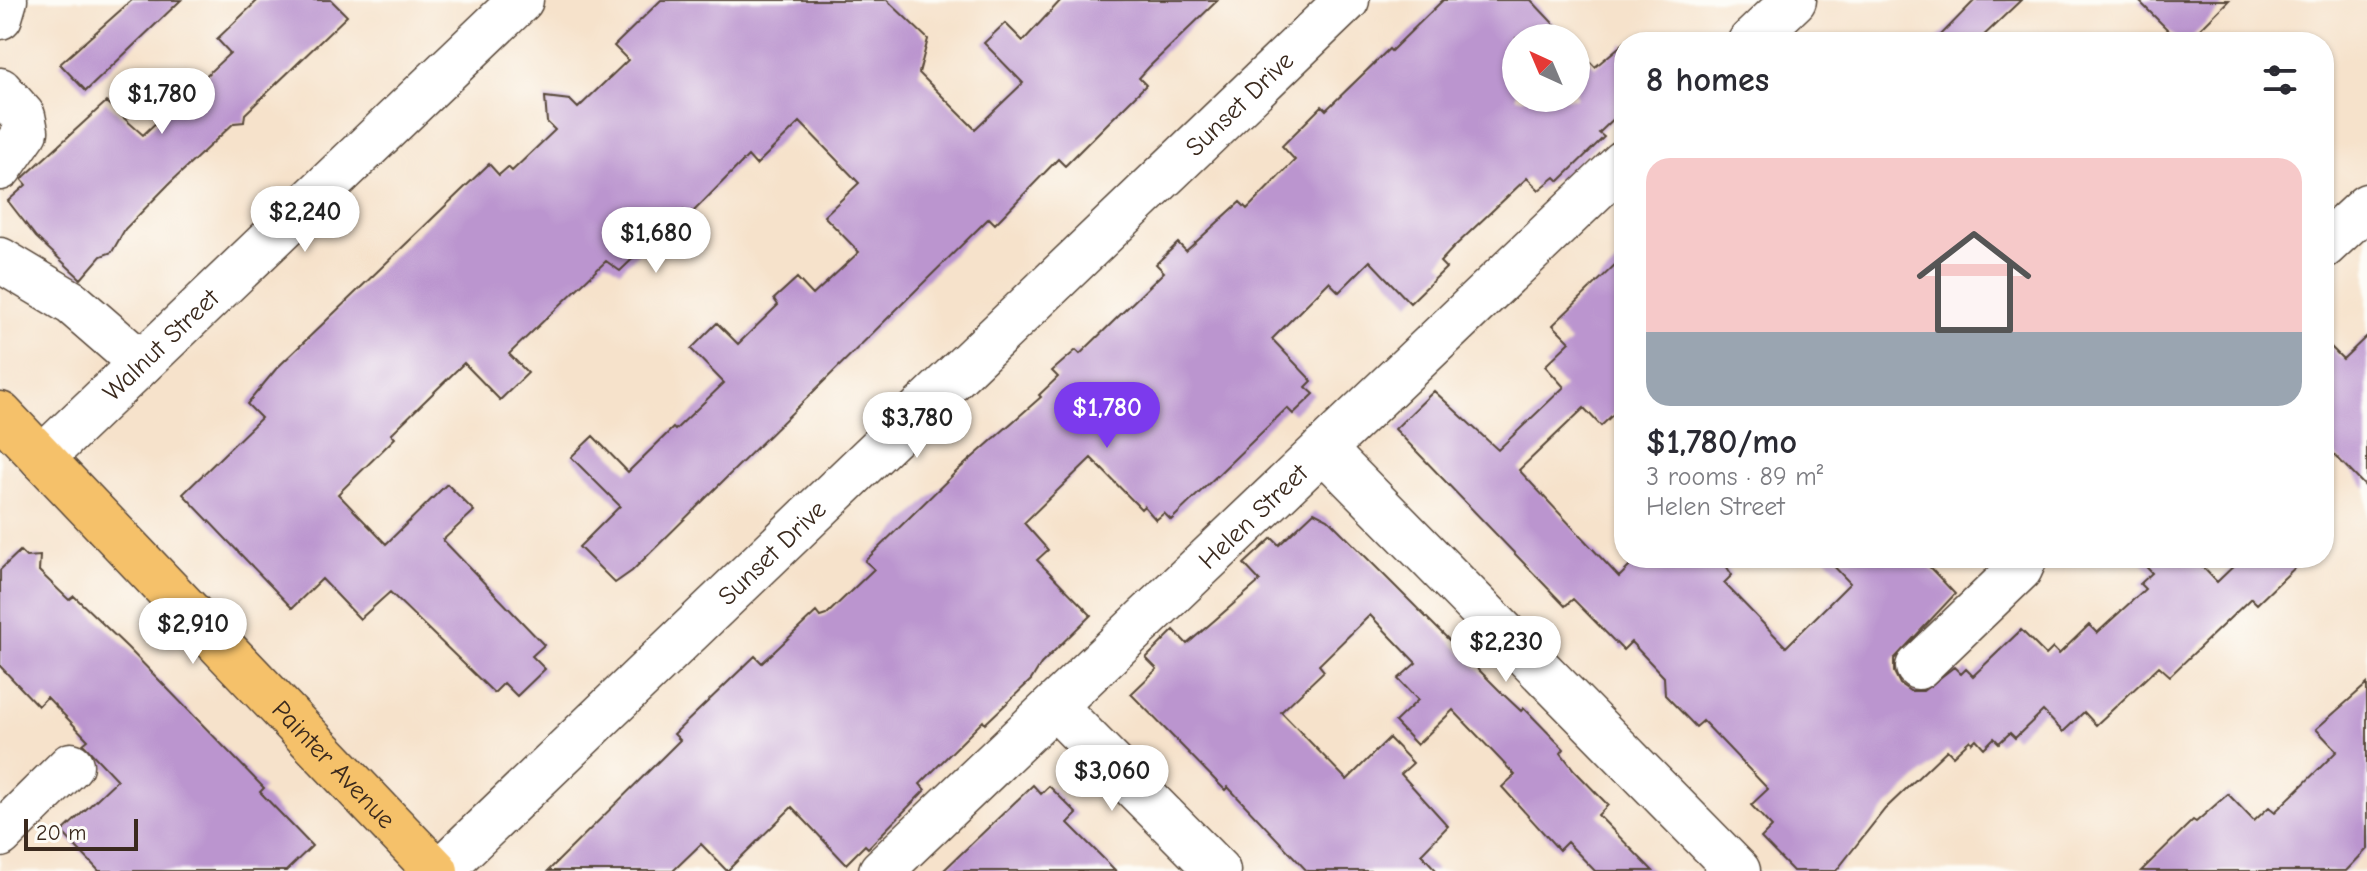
<!DOCTYPE html>
<html lang="en">
<head>
<meta charset="utf-8">
<style>
	:root { --surface:#fff; --page:#f7f7f7; --text:#2b2b33; --muted:#7c7c81; --line:#e1e1e2; --accent:#7c3aed }
	body { margin:0; font-family:"Comic Neue",sans-serif; background:var(--page); color:var(--text); height:100vh; display:flex; flex-direction:column; font-size:30px; white-space:nowrap }
	* { box-sizing:border-box; margin:0 }
	p { font-size:26px; color:var(--muted) }
	.icon { flex:none; width:44px; height:44px; fill:none; stroke:currentColor; stroke-width:2; stroke-linecap:round; stroke-linejoin:round }
	.map { position:relative; flex:1; overflow:hidden }
	.panel { position:absolute; left:1614px; top:32px; width:720px; height:536px; display:flex; flex-direction:column; background:var(--surface); border-radius:32px; box-shadow:0 2px 6px #0004 }
	.panel>* { flex:none }
	.needle { width:52px; rotate:316deg }
	.buttons { position:absolute; left:1502px; top:24px; display:grid; gap:16px }
	.buttons a { display:grid; place-items:center; width:88px; height:88px; border-radius:50%; background:var(--surface); box-shadow:0 2px 6px #0004; font-size:40px }
	.scale { position:absolute; left:24px; bottom:20px; width:114px; box-sizing:border-box; padding-left:8px; border:4px solid #3b2a1e; border-top:0; font-size:22px; line-height:28px; white-space:nowrap; color:#3b2a1e; -webkit-text-stroke:6px #fdfcf7; paint-order:stroke }
	.price { position:absolute; translate:-50% -68px; padding:0 18px; border-radius:28px; background:#fff; color:#222; font-size:26px; line-height:52px; filter:drop-shadow(0 2px 4px #0008) }
	.price::after { content:''; position:absolute; left:50%; top:48px; width:24px; height:18px; margin-left:-12px; background:inherit; clip-path:polygon(0 0,100% 0,50% 100%) }
	.price.selected { background:var(--accent); color:#fff }
	ul { padding:0; list-style:none }
	li { display:grid; align-content:center; gap:16px; height:424px; padding:0 32px }
	li+li { border-top:2px solid var(--line) }
	li span { display:grid; place-items:center; height:248px; border-radius:24px; color:#555 }
	li>.icon { margin-inline-start:auto }
	span .icon { width:144px; height:144px; fill:#fffc; stroke-width:1 }
	li b { font-size:34px }
	h2 { display:flex; justify-content:space-between; align-items:center; height:96px; padding:0 32px; font-size:34px }
	.map>svg:first-child { display:block }
	.building { fill:#bb95cf }
	.lines { fill:none; stroke-linecap:round; stroke-linejoin:round }
	.minor-casing { stroke:#574638; stroke-width:47 }
	.major-casing { stroke:#574638; stroke-width:47 }
	.minor { stroke:#fff; stroke-width:44 }
	.major { stroke:#f5c16b; stroke-width:44 }
	.labels { text-anchor:middle; stroke-width:7; stroke-linejoin:round; paint-order:stroke }
	.street-label { font-size:26px; fill:#3b2a1e; stroke:#fdfcf7 }
</style>
</head>
<body>
<div class="map">
<svg width="2367" height="871" viewBox="0 0 2367 871">
	<rect width="100%" height="100%" fill="#fdfcf7"/>
	<filter id="ink" filterUnits="userSpaceOnUse"><feTurbulence type="fractalNoise" baseFrequency=".0125" numOctaves="2"/><feDisplacementMap in="SourceGraphic" scale="16" xChannelSelector="R" yChannelSelector="G"/><feConvolveMatrix kernelMatrix="1 2 1 2 8 2 1 2 1" color-interpolation-filters="sRGB"/></filter>
	<filter id="wash" filterUnits="userSpaceOnUse"><feTurbulence type="fractalNoise" baseFrequency=".006" numOctaves="4" result="noise"/><feDisplacementMap in="SourceGraphic" scale="32" xChannelSelector="R" yChannelSelector="G"/><feGaussianBlur stdDeviation="1.8" result="paint"/><feColorMatrix in="noise" values="0 0 0 0 0 0 0 0 0 0 0 0 0 0 0 0 0 1.4 0 .05"/><feComposite in="paint" operator="in"/></filter>
	<g filter="url(#wash)">
		<rect width="100%" height="100%" fill="#f6e2cb"/>
		<g id="blocks">
			<path class="building" d="M132,0H181L86,91L60,64Z
				M258,0H331L347,16L245,114L244,122L234,123L170,183L125,229L112,252L101,256L81,279L36,237L8,201L26,185L22,180L25,176L106,102L143,135L230,53L217,39Z
				M661,0H887L928,39L919,73L975,129L1023,83L984,43L1005,23L1023,41L1061,0H1218L1149,67L1139,78L1146,85L1065,166L1058,159L995,224L989,218L632,571L615,583L579,547L620,506L571,457L593,436L628,472L673,428L675,430L724,383L691,349L717,323L738,344L778,305L774,299L797,278L813,295L859,252L824,216L859,183L800,122L756,165L748,156L689,216L683,210L620,271L606,261L509,354L528,373L500,400L464,363L391,434L395,438L338,494L386,544L447,484L474,511L443,540L544,645L532,656L545,669L517,696L504,683L494,693L390,592L360,619L322,579L292,608L183,494L261,418L247,404L276,369L489,164L499,175L508,167L512,171L555,130L547,122L545,97L570,100L578,108L628,60L614,46Z
				M1443,0H1531L1567,38H1516V98H1576V47L1595,67L1624,43V109L1599,133L1604,137L1559,181L1555,177L1539,190L1527,178L1454,247L1440,262L1446,268L1410,303L1370,261L1339,292L1329,282L1272,339L1312,381L1306,387L1314,394L1293,414L1287,408L1171,520L1164,513L1156,520L1144,506L1141,509L1091,458L1024,523L1048,550L1037,560L1091,615L1041,664L1031,680L985,724L983,721L920,784L925,790L868,848L865,845L846,864L792,807L727,871L701,844L673,871H548L680,740L674,734L755,656L762,663L816,612L820,617L826,615L874,569L865,561L957,471L1041,397L1039,395L1058,377L1052,371L1076,350L1080,354L1164,272L1156,264L1178,243L1186,251L1240,202L1247,209L1295,160L1282,146L1322,106L1326,110L1389,49L1391,51Z
				M1975,0H2021L1977,42H1934Z
				M2138,0H2229L2187,42H2180Z
				M1624,256V404L1601,426L1584,408L1519,470L1619,577L1638,558H1721L1732,575L1724,583L1786,647L1850,583L1826,558H1921L1955,594L1894,659V672L1900,684L1910,691H1923L1954,667L1961,674L1966,669L1973,676L2021,630L2046,655L2053,648L2059,654L2089,625L2097,633L2145,589L2140,584L2152,573L2138,558H2194L2217,582L2242,558H2305L2257,604L2251,598L2170,676L2159,666L2096,725L2084,712L2063,732L2043,711L2015,738L2010,733L1999,743L1994,738L1984,748L1976,739L1972,743L1970,740L1953,756L1947,750L1885,809L1836,871H1793L1761,838L1772,827L1751,805L1768,789L1703,721L1696,727L1665,695L1664,677L1631,642L1623,650L1573,599L1565,606L1395,429L1434,391L1498,450L1564,387L1545,366L1570,342L1553,325Z
				M2367,336V488L2324,444V340L2343,359Z
				M1314,512L1328,519L1504,695L1521,711L1524,708L1564,749L1561,753L1574,770L1608,805L1598,815L1653,871H1595L1567,842L1559,850L1502,787L1515,775L1453,710L1417,745L1395,722L1418,700L1398,679L1416,663L1370,615L1319,665L1324,671L1281,712L1347,780L1389,738L1413,763L1401,774L1448,826L1421,854L1437,871H1307L1228,787L1225,790L1131,694L1157,669L1146,658L1174,630L1187,644L1260,581L1244,564L1272,538L1279,545Z
				M20,551L26,557L40,556L39,571L69,600L74,596L128,648L264,788L260,792L312,846L286,871H99L62,832L117,780L83,744L88,740L47,697L38,706L0,666V570Z
				M2367,684V849L2346,871H2141L2193,820L2196,822L2228,794L2254,821L2269,807L2275,812L2337,751L2316,729Z
				M1033,785L1041,794L1049,786L1077,814L1068,823L1116,871H943Z"/>
		</g>
	</g>
	<g filter="url(#ink)">
		<use href="#blocks" fill-opacity="0" stroke="#574638" stroke-width="2"/>
		<g class="lines">
			<g class="minor-casing">
				<g id="minor">
					<path d="M0,17L5,0"/>
					<path d="M1750,42L1794,0"/>
					<path d="M0,90L23,116L26,131L0,168"/>
					<path d="M2324,246L2367,206"/>
					<path d="M0,260L72,303L141,363"/>
					<path d="M1323,449L1738,871"/>
					<path id="s1" d="M42,458L521,0"/>
					<path d="M1918,667L2020,569L2025,558"/>
					<path d="M1055,707L1218,871"/>
					<path d="M0,835L71,765"/>
					<path id="s2" d="M440,871L1347,0"/>
					<path id="s3" d="M881,871L1624,162"/>
				</g>
			</g>
			<g class="major-casing">
				<g id="major">
					<path id="s4" d="M0,414L436,871"/>
				</g>
			</g>
			<use href="#minor" class="minor"/>
			<use href="#major" class="major"/>
		</g>
	</g>
	<g class="labels">
		<g class="street-label">
			<text dy="9" stroke="none"><textPath href="#s2" startOffset="1108">Sunset Drive</textPath></text>
			<text dy="9" stroke="none"><textPath href="#s1" startOffset="164">Walnut Street</textPath></text>
			<text dy="9" stroke="none"><textPath href="#s3" startOffset="514">Helen Street</textPath></text>
			<text dy="9" stroke="none"><textPath href="#s2" startOffset="460">Sunset Drive</textPath></text>
			<text dy="9" stroke="none"><textPath href="#s4" startOffset="484">Painter Avenue</textPath></text>
		</g>
	</g>
</svg>
<div class="buttons">
<a><svg class="needle" viewBox="-14 -14 28 28"><path d="M0-13l5 13h-10z" fill="#e53935"/><path d="M0 13l5-13h-10z" fill="#7c7c81"/></svg></a>
</div>
<div class="scale">20 m</div>
<b class="price" style="left:162px;top:136px">$1,780</b>
<b class="price" style="left:305px;top:254px">$2,240</b>
<b class="price" style="left:656px;top:275px">$1,680</b>
<b class="price selected" style="left:1107px;top:450px">$1,780</b>
<b class="price" style="left:917px;top:460px">$3,780</b>
<b class="price" style="left:193px;top:666px">$2,910</b>
<b class="price" style="left:1506px;top:684px">$2,230</b>
<b class="price" style="left:1112px;top:813px">$3,060</b>
<section class="panel">
<h2>8 homes<svg class="icon" aria-label="filters" viewBox="0 0 24 24"><path d="M4 7h16M4 17h16"/><circle cx="9" cy="7" r="2"/><circle cx="15" cy="17" r="2"/></svg></h2>
<ul>
<li><span style="background:linear-gradient(#f6c9c9 70%,#9aa5b1 0)"><svg class="icon" aria-label="home" viewBox="0 0 24 24"><path d="M3 11l9-7 9 7M6 9v11h12V9"/></svg></span><div><b>$1,780/mo</b><p>3 rooms · 89 m²</p><p>Helen Street</p></div></li>
</ul>
</section>
</div>
</body>
</html>
